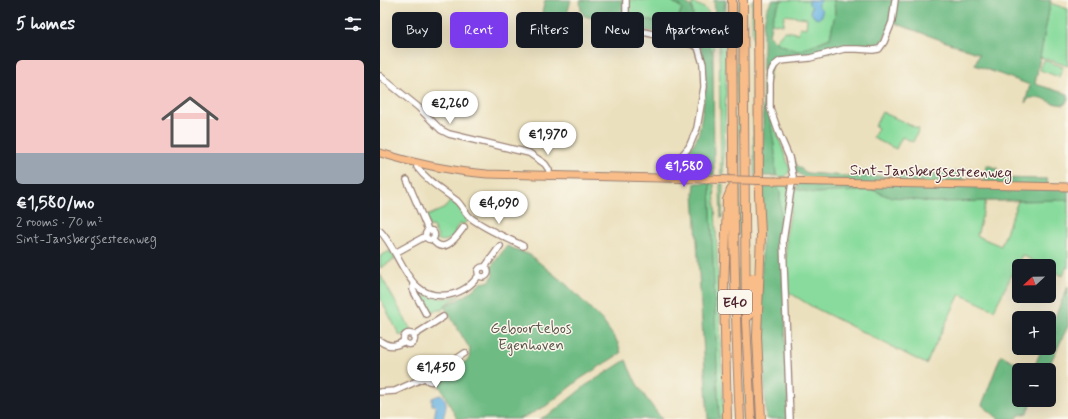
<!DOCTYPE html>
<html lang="en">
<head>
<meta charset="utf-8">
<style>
	:root { --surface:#171b24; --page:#242831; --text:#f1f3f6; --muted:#9ea1a6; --accent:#7c3aed }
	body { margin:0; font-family:Mynerve,sans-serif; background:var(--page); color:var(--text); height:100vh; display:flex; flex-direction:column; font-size:15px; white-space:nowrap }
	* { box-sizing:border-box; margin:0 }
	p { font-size:13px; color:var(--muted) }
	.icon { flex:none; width:22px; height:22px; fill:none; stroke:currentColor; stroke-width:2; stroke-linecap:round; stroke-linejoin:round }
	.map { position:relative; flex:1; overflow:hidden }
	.drawer { display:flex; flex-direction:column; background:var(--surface); width:380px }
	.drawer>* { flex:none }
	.guide { position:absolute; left:12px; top:12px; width:380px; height:36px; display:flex; gap:8px }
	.needle { width:26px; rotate:248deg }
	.controls { position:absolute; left:632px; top:259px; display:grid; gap:8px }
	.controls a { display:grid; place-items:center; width:44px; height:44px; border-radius:6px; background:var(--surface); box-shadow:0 4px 16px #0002; font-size:20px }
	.price { position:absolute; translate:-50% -34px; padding:0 9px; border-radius:14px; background:#fff; color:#222; font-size:13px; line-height:26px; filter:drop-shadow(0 1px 2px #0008) }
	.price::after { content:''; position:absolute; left:50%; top:24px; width:12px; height:9px; margin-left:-6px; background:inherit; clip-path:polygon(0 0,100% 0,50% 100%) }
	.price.active { background:var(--accent); color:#fff }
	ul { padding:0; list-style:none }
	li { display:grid; align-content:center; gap:8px; height:212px; padding:0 16px }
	li span { display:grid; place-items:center; height:124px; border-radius:6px; color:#555 }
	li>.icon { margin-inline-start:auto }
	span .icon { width:72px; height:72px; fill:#fffc; stroke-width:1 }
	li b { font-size:17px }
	h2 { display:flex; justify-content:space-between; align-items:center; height:48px; padding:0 16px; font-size:17px }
	.chip { padding:0 14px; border-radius:6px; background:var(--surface); box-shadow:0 4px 16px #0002; font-size:14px; line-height:36px }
	.chip.active { background:var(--accent); color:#fff }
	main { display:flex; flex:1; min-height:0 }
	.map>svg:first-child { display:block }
	.green { fill:#88db9c; stroke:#697d64 }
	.forest { fill:#6ebb84; stroke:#5c6d58 }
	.water { fill:#67b3e0; stroke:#586986 }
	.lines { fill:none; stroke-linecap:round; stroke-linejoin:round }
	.minor-casing { stroke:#9a8074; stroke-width:8 }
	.major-casing { stroke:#9a8074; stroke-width:9 }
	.highway-casing { stroke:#9a8074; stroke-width:10 }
	.minor { stroke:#fff; stroke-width:5.5 }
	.major { stroke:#f8bd89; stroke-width:7 }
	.highway { stroke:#f8bd89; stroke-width:8 }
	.major-bridge-casing { stroke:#9a8074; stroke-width:9; stroke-linecap:butt }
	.major-bridge { stroke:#f8bd89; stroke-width:7 }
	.labels { text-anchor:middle; stroke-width:3; stroke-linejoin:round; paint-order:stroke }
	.shield { fill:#fbf7ec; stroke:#7f6065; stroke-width:1 }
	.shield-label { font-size:14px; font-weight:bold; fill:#4a1f2b }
	.street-label { font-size:15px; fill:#4a1f2b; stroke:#fbf7ec }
	.park-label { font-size:15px; fill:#5d574d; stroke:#fbf7ec }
</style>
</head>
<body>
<main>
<section class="drawer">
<h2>5 homes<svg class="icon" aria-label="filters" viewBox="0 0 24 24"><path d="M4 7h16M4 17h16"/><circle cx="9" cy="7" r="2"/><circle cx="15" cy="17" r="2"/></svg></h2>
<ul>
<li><span style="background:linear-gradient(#f6c9c9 75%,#9aa5b1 0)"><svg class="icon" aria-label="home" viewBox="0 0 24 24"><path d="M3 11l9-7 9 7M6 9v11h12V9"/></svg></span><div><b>€1,580/mo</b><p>2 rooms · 70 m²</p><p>Sint-Jansbergsesteenweg</p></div></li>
</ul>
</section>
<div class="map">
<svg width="688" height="419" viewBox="0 0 688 419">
	<rect width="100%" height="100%" fill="#fbf7ec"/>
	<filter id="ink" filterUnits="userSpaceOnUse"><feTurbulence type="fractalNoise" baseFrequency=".025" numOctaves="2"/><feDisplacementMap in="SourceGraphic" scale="8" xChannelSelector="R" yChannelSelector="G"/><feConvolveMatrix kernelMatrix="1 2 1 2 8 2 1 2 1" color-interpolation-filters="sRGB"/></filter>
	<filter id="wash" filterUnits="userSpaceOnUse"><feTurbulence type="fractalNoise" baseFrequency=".012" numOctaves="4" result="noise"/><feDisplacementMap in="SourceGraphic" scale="16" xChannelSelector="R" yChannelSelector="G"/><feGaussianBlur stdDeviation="0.9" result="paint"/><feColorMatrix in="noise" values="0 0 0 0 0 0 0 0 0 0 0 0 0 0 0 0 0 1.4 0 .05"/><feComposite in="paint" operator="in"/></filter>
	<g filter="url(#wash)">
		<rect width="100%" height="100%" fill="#ebe0bd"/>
		<path class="green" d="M249,0H290L302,8L296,24L248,17Z
			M356,0H359L360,176H357Z
			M372,0H376V176H374Z
			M402,0H454L455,14L450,38L418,51L399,44L395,41L404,31L418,33L420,27L426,28L427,18L404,15L403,25L391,23L395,11Z
			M312,2C316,5 320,5 324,8C337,18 334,39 333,54L319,25L313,18Z
			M346,2V94L343,175H341L339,32L335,14L343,13Z
			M670,3L688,9V66L660,57Z
			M664,60L683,67L679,77L660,70Z
			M388,108L410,169L408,174L405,177L396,176L394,146Z
			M502,112L539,129L533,142L522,137L516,149L493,138L498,128L495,126Z
			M330,183L334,184L344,419H339Z
			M340,184H343L342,218H341Z
			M360,184V235H358L357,185Z
			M405,184L409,185V188L402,241L400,192L397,185Z
			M415,189L434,193L493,190L507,196L551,202L606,201L597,236L621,246L638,201L688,200V268L686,267L683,276L669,269V266H663L642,255L614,310L580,294L546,364L431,306L407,291L406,236Z
			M71,200L80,208L89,218L83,225L80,223L75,230L76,232C71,240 65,243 56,239L58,237L53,226L50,227L45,217L65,208Z
			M10,251L15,259L0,268V256Z
			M358,270H361L366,419H363Z
			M0,274L31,330L20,336L0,298Z
			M35,289C49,298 64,301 81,295L66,304L62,310H55L48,314Z"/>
		<path class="forest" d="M165,0H191L186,18L162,13Z
			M200,0H244L243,24L239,25L204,16L201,10Z
			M290,0H302L312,7L313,18L319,25L333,54L334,175H298L293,172V170L313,145L318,136L320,128L326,86L321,49L318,43L300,38L256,28L251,24L248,17L296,24L302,8Z
			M334,0H346L343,13L335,14Z
			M392,0H402C393,11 391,23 389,36L399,44L418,51L450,38L455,14L454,0H671L655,84L688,94V100L684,105L672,103L663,98H650L645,103L650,85L595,65L599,54L512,22L501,44L496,48L477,46L427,57L397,60L392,63C384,90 390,117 394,144C396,155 395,166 396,176H383V26L387,9Z
			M412,154L417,166L427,173L466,176H524L584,171L583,181L604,182L606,165L617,168L616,178L667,179L668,186L688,187V200L551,202L507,196L493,190L434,193L415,189L424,177L416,172L410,156Z
			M315,183H330L339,419H328L314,193Z
			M383,185H397L400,192L409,419H386L381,303Z
			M127,246L150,255L188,286L222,320L238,343L241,353L200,379L166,406L142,418L139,419H77L59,384L62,378L89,359L90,349L64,306L85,296L101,283L107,282L111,280L113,275L111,267Z
			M688,286V326L667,370H653L662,348H669V331Z
			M621,355L650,370H639V400H653L647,413L639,415L636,419H619L602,405Z
			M246,360C254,383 267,400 282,419H160L173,412L205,386Z"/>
		<path class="water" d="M429,0H442L437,5L442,10V16L437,19L434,17L430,11L432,7L429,4Z
			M60,395C70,400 65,410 63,419H54L56,408L55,405H52V398Z"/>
	</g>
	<g filter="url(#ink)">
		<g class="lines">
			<g class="minor-casing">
				<path id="minor" d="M246,0V28L307,42L318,47L323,64L324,87L317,128L309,147L287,173V174
					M0,76L38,107L61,130L69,134L149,153L165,164L169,170V176
					M37,164V167C48,182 63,190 77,201C82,206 85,213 91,218C107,230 125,237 143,246
					M27,180L48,230
					M45.5 235a4.5 4.5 0 1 1 9 0a4.5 4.5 0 1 1-9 0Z
					M0,231C22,253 26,301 68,295C81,293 91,286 99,275
					M52,239C64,257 77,236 84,227
					M15,253L46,236
					M98 272a5 5 0 1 1 10 0a5 5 0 1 1-10 0Z
					M105,267L120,246
					M33,283V290L46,314
					M23.5 339a5.5 5.5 0 1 1 11 0a5.5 5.5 0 1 1-11 0Z
					M33,336L63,317
					M0,341C8,347 16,347 24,341
					M45.5 376a5.5 5.5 0 1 1 11 0a5.5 5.5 0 1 1-11 0Z
					M56,373L85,353
					M0,392L15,391L46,377
					M410,419L403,241L413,176L409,157L400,136L390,108V83L391,72L395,65L400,61L430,58L464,49H477L493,50L499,49L504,42L512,22L515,0"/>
			</g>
			<g class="major-casing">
				<path id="major" d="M0,153C36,164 69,171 107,174L322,179
					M396,181L688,187"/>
			</g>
			<g class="highway-casing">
				<path id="highway" d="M352,0C353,140 353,279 360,419
					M363,0L366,322L371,419
					M378,0L379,195L381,234L377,336L381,419
					M369,316L371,313L373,278
					M347,419L344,289L347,200L351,190"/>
			</g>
			<use href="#minor" class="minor"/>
			<use href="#major" class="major"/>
			<use href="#highway" class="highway"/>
			<g class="major-bridge-casing">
				<path id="major-bridge" d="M322,179L396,181"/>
			</g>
			<use href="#major-bridge" class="major-bridge"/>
		</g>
	</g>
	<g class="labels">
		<rect class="shield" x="338" y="290" width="34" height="24" rx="3"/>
		<g class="shield-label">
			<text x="355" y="307">E40</text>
		</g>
		<g class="street-label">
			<text transform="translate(551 171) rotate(1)" y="5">Sint-Jansbergsesteenweg</text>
		</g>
		<g class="park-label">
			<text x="151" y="333">Geboortebos<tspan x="151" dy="17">Egenhoven</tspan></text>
		</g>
	</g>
</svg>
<div class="controls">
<a><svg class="needle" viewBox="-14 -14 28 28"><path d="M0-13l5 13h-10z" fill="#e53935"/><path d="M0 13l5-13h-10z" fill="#9ea1a6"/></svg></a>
<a>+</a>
<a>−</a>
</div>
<b class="price" style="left:70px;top:125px">€2,260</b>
<b class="price" style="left:168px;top:156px">€1,970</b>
<b class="price active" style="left:304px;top:188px">€1,580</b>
<b class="price" style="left:119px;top:225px">€4,090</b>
<b class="price" style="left:56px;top:389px">€1,450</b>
<div class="guide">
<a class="chip">Buy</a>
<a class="chip active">Rent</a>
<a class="chip">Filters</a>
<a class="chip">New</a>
<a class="chip">Apartment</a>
</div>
</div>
</main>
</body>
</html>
